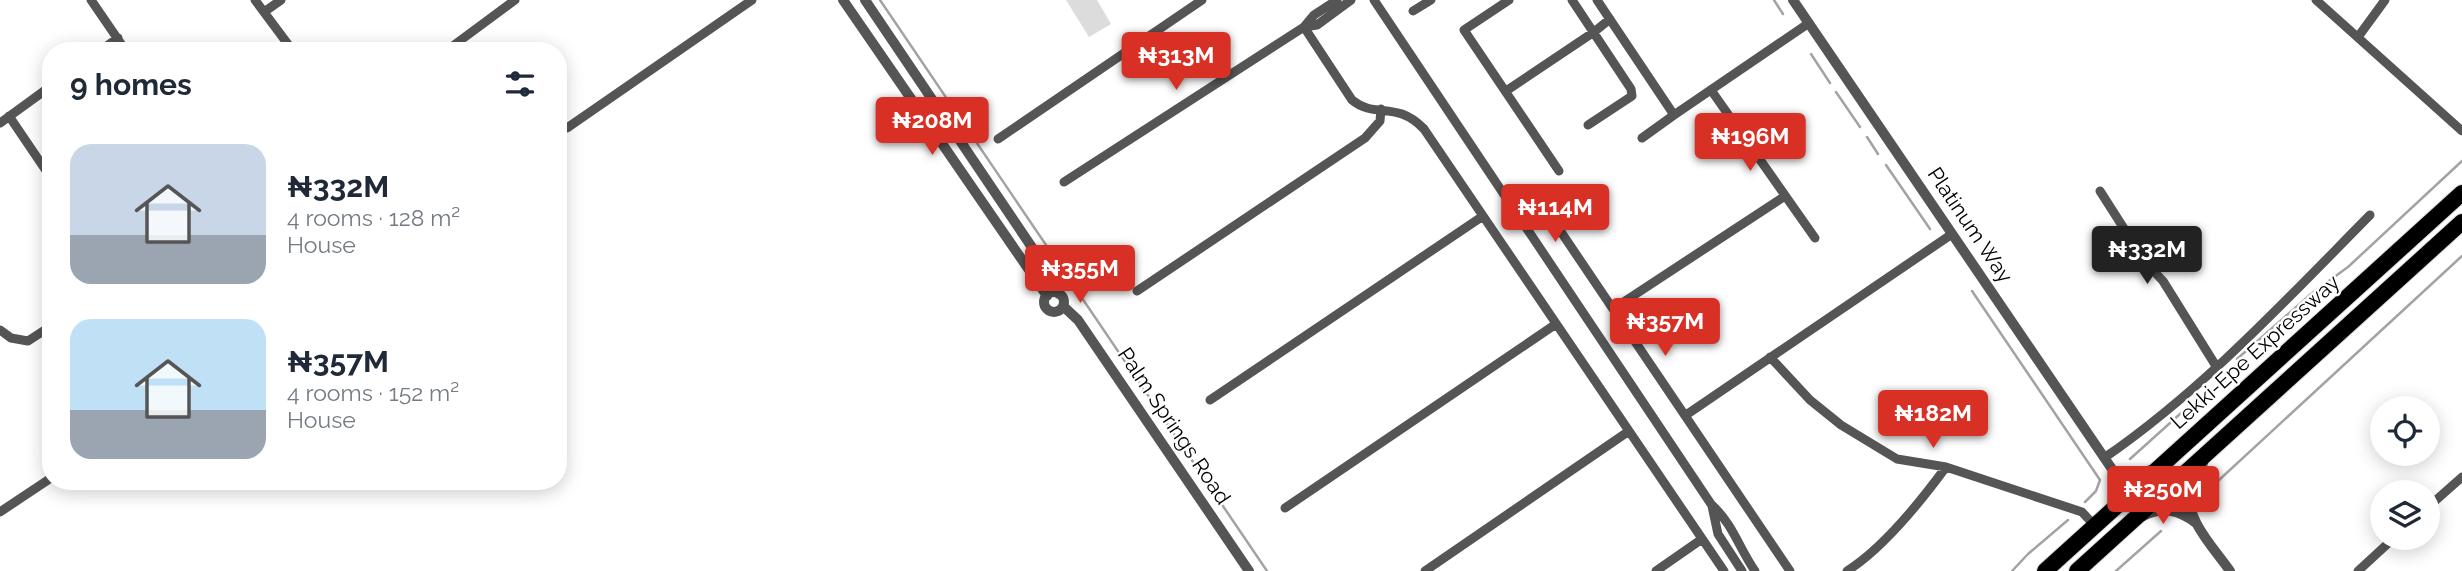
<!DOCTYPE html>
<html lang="en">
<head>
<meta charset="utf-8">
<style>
	:root { --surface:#fff; --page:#f2f2f3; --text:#1f2937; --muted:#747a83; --accent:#d93025 }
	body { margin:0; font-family:Raleway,sans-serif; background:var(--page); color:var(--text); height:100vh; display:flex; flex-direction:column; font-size:26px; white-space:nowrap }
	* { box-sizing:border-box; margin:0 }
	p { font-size:23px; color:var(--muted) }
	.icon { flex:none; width:38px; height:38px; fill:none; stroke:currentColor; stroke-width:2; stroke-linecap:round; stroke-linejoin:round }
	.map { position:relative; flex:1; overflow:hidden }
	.panel { position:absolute; left:42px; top:42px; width:525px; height:448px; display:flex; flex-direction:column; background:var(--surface); border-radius:28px; box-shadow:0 4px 18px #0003 }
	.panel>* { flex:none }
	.fabs { position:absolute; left:2370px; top:396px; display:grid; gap:14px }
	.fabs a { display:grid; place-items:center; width:70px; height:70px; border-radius:50%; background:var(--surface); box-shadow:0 4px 18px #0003; font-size:35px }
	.price { position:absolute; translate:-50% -60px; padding:0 16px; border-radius:7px; background:var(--accent); color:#fff; font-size:23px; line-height:46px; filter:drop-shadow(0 2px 4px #0008) }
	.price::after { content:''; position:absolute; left:50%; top:42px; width:21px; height:16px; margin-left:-10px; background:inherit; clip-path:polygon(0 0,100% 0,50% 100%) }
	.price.selected { background:#222; color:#fff }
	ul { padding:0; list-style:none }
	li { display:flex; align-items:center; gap:21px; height:175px; padding:0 28px }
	li span { display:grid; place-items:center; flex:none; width:196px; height:140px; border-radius:21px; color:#555 }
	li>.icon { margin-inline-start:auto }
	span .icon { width:84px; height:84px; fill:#fffc; stroke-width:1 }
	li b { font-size:30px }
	h2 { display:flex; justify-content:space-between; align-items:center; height:84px; padding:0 28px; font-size:30px }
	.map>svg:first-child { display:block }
	.green { fill:#dcdcdc }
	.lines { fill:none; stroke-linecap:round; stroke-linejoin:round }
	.stream { stroke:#a3a3a3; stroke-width:2.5 }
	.trunk-casing { stroke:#dbdbdb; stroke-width:18 }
	.minor { stroke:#555; stroke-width:9 }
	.tertiary { stroke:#555; stroke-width:10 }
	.trunk { stroke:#000; stroke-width:16 }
	.labels { text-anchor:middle; stroke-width:5; stroke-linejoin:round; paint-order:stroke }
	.street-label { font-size:21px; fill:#000; stroke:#fff }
</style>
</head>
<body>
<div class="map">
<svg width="2462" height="571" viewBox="0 0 2462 571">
	<rect width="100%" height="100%" fill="#fff"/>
	<path class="green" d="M1066,0H1097L1111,24L1089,37Z"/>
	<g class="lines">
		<path class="stream" d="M880,0L1267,571
			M1774,0L1783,14
			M1811,54L1830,83
			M1836,92L1860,127
			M1867,137L1878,154
			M1886,165L1930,229
			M1972,291L2100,480L2096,491L2085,502
			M2237,359L2311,294L2348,267L2462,161
			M2130,459L2190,405
			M2206,492L2462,256
			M2012,571L2028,554L2068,520
			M2116,571L2161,531"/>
		<g class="trunk-casing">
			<path id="trunk" d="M2045,571L2462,193
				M2077,571L2462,222"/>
		</g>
		<path class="minor" d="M91,0L126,51
			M255,0L293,51
			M1374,0L1711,504C1733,524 1739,548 1755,571
			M1509,0L1464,30L1559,171
			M1572,0L1631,89L1632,96L1588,125
			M1597,0L1674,115L1809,23
			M2316,0L2462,131
			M1413,11L1431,0
			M264,12L281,0
			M1304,27L1352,100C1375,119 1396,100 1424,129L1724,571
			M1304,27L1317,25L1351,0
			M2358,37L2385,0
			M100,51L118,38
			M446,51L515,0
			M1711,90L1815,238
			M1506,91L1594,32L1610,19
			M9,116L51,178
			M0,123L51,86
			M567,128L752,0
			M1642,138L1674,115
			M998,139L1202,0
			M1064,182L1304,27L1314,15L1337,0
			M2100,191L2146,263L2163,281L2216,366
			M1785,196L1613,309L1790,571
			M1557,226L1613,309
			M1137,291L1365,138L1380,121L1381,109
			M0,330L11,338L28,341L51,326
			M1770,357L1810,400L1841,425L1897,459L1946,467L2082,512L2095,526
			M1210,400L1483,216
			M1686,415L1952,234
			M2104,458C2203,390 2286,300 2370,215
			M1712,506L1718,534L1742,571
			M1285,508L1556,324
			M2427,508L2462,477
			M0,512L51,478
			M1425,571L1629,431
			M1656,571L1702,539
			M1847,571C1882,549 1921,501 1946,467
			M2358,571L2395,537"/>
		<path class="tertiary" d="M843,0L1047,296
			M865,0L1054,280L1059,294
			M1793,0L2114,472L2119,490L2115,506
			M1044 302a10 10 0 1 1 20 0a10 10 0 1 1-20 0Z
			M1063,306L1078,320L1249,571
			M2203,463C2198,471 2192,479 2190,488C2183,518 2215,549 2230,571
			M2114,472L2133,474L2152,470
			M2143,516C2162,506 2179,510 2196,523"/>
		<use href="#trunk" class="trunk"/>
	</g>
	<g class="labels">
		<g class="street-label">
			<text transform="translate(1970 225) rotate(56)" y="7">Platinum Way</text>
			<text transform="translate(2255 352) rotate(-42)" y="7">Lekki-Epe Expressway</text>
			<text transform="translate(1174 426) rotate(56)" y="7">Palm Springs Road</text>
		</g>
	</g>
</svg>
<div class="fabs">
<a><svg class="icon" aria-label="locate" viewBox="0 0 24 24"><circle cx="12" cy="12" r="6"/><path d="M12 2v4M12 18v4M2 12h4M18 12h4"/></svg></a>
<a><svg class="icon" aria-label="layers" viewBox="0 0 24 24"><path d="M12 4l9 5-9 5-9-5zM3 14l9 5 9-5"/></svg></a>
</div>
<b class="price" style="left:1176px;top:92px">₦313M</b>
<b class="price" style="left:932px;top:157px">₦208M</b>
<b class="price" style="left:1750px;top:173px">₦196M</b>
<b class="price" style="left:1555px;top:244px">₦114M</b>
<b class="price selected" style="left:2147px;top:286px">₦332M</b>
<b class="price" style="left:1080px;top:305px">₦355M</b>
<b class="price" style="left:1665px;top:358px">₦357M</b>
<b class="price" style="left:1933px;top:450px">₦182M</b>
<b class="price" style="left:2163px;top:526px">₦250M</b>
<section class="panel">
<h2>9 homes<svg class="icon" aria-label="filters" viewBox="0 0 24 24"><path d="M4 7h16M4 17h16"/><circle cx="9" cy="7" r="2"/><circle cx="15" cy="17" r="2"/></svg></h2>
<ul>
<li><span style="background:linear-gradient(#c9d6e8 65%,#9aa5b1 0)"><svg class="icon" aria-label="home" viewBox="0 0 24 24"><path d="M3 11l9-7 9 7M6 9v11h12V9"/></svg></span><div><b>₦332M</b><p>4 rooms · 128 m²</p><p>House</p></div></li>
<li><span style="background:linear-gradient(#bfe0f5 65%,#9aa5b1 0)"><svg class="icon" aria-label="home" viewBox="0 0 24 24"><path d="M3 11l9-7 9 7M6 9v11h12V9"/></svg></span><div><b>₦357M</b><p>4 rooms · 152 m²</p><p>House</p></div></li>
</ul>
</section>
</div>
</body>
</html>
